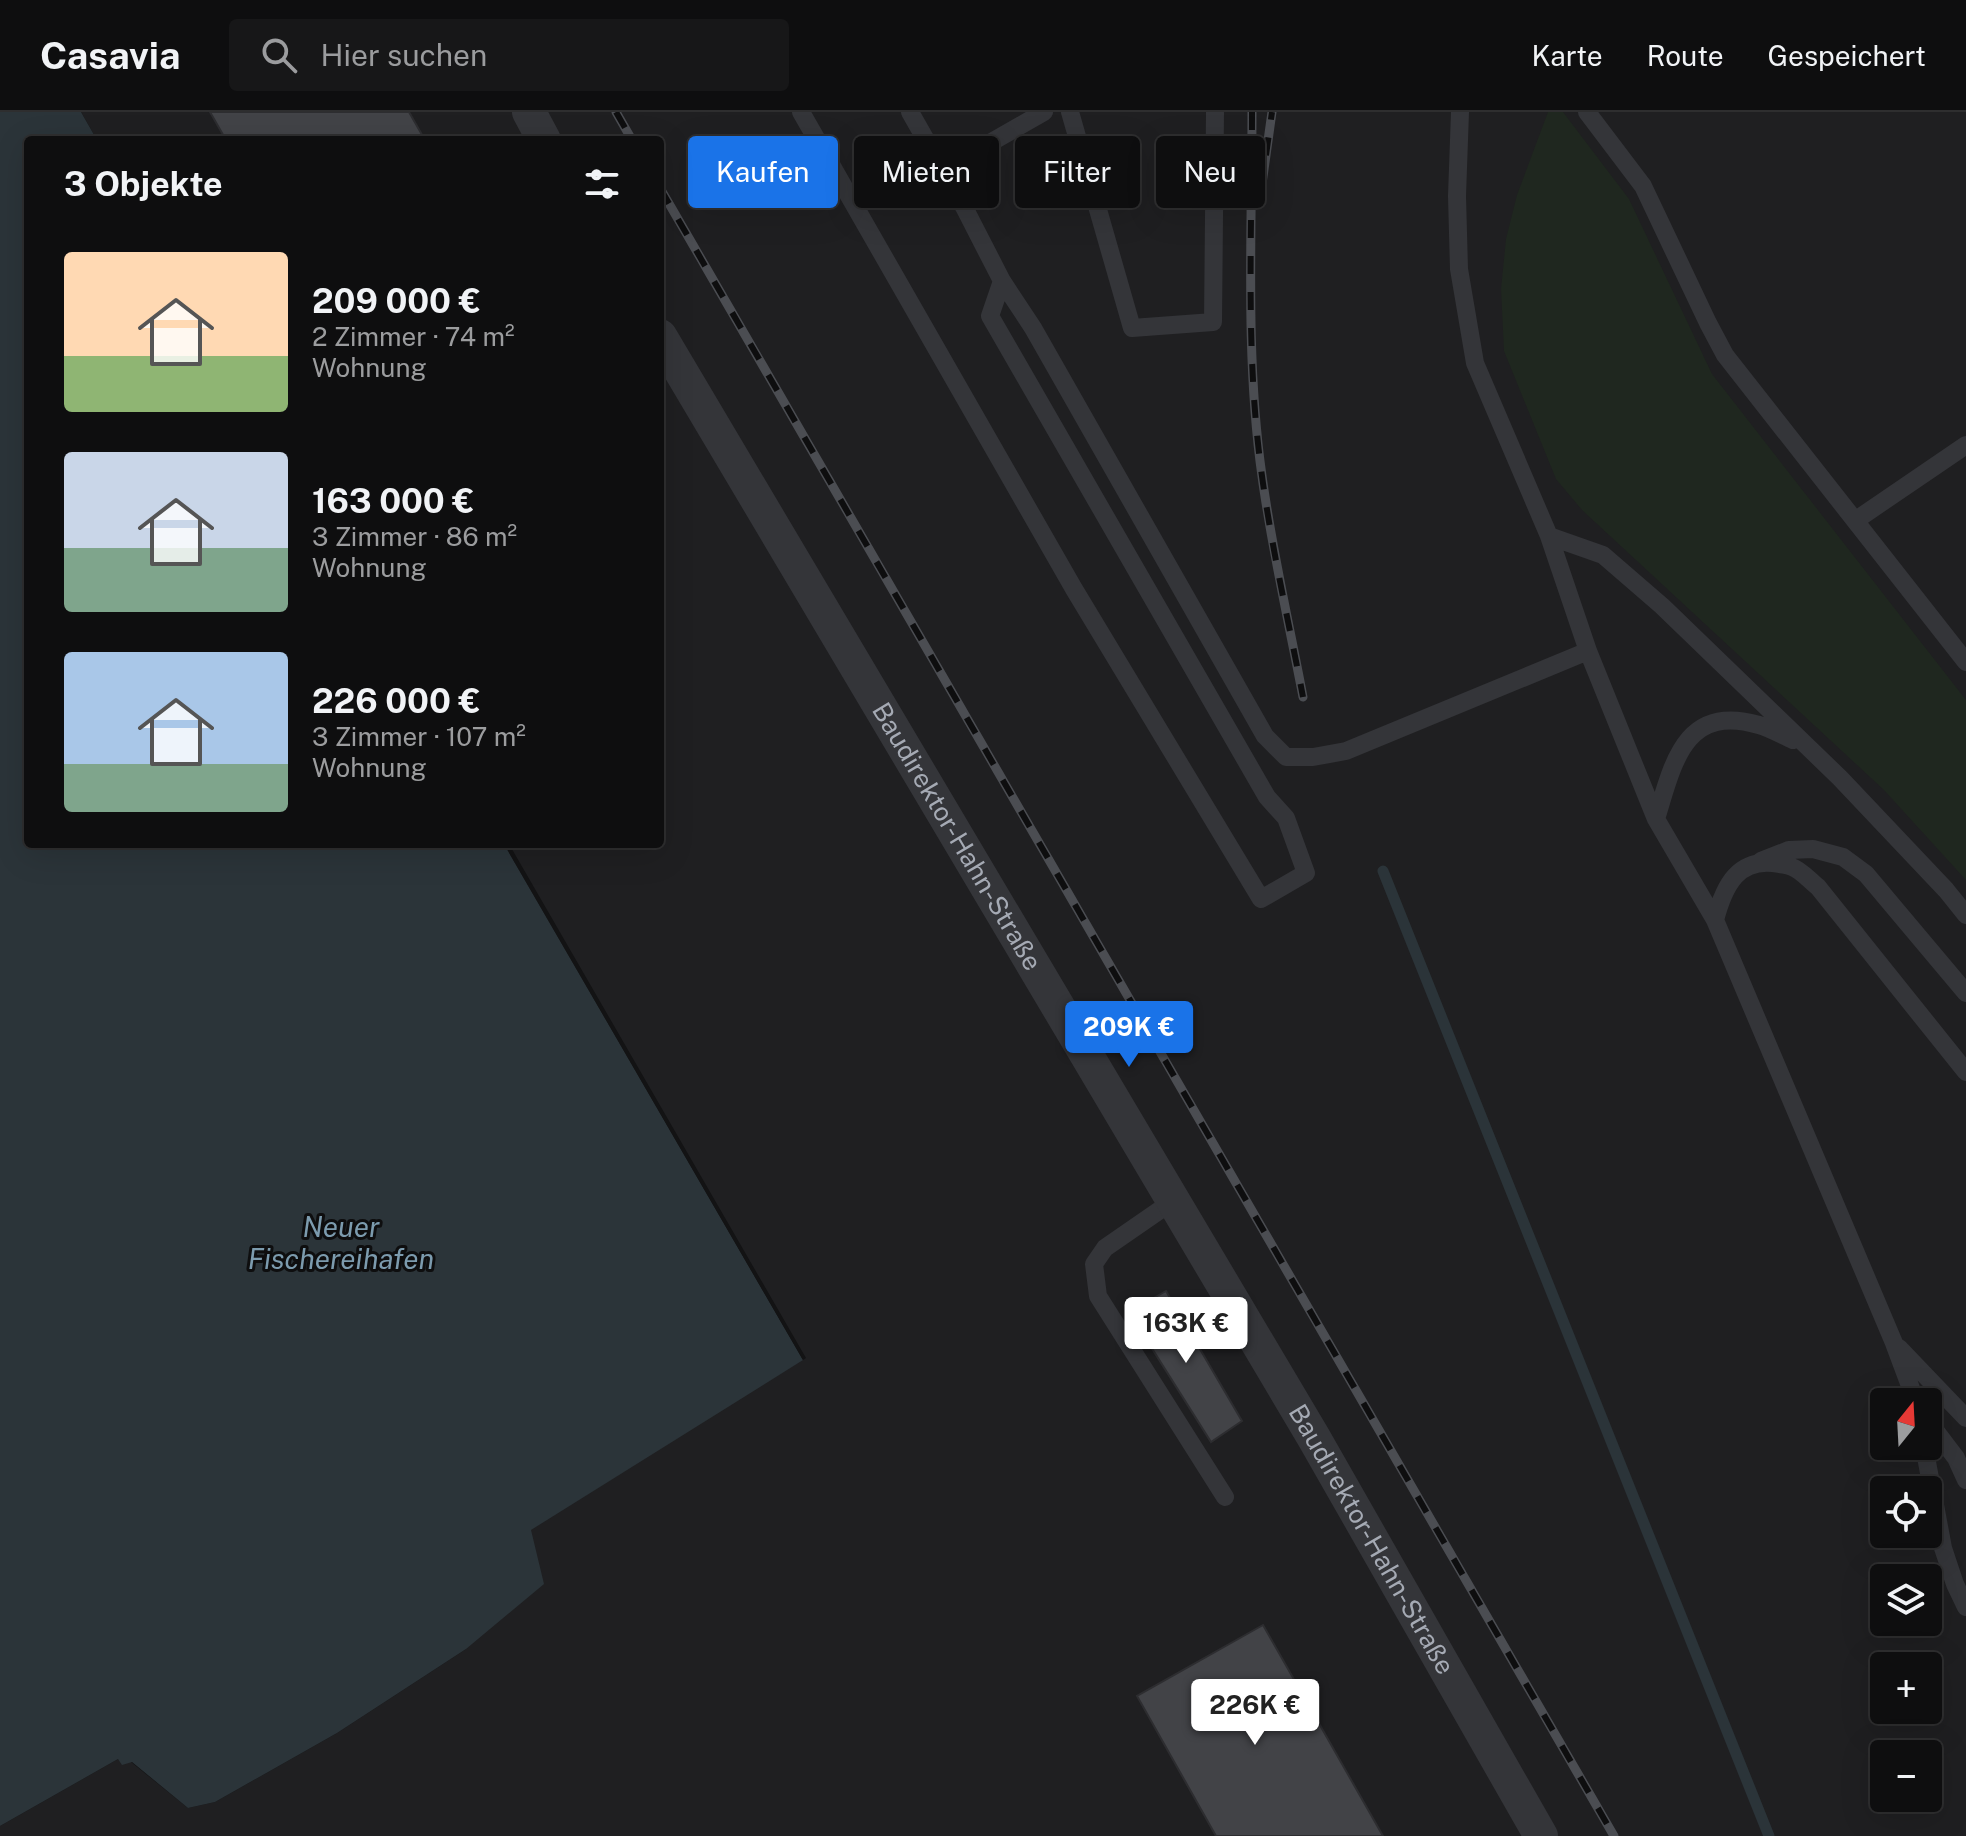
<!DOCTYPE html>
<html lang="de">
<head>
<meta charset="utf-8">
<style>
	:root { --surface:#0e0e0f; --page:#171718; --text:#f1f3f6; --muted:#9b9c9e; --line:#2e2e2f; --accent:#1a73e8 }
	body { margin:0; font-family:"Public Sans",sans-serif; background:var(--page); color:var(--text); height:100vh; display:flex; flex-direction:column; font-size:30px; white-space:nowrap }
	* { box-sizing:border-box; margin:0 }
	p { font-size:26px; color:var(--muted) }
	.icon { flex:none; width:44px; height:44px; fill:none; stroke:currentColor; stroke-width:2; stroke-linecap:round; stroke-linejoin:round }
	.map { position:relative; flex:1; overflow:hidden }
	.panel { position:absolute; left:24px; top:24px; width:640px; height:712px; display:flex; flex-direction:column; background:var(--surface); border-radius:8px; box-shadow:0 8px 32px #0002,0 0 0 2px var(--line) }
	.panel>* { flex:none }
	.guide { position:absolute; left:688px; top:24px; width:760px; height:72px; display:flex; gap:16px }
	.needle { width:52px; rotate:18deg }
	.buttons { position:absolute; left:1870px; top:1276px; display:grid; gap:16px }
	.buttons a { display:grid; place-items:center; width:72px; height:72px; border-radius:8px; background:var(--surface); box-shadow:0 8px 32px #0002,0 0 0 2px var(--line); font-size:40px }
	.price { position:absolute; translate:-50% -68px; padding:0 18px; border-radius:8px; background:#fff; color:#222; font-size:26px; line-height:52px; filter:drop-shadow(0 2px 4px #0008) }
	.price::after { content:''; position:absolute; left:50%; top:48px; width:24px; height:18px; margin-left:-12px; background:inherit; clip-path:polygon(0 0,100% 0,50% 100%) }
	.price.current { background:var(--accent); color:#fff }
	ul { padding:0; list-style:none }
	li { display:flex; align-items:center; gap:24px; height:200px; padding:0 40px }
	li span { display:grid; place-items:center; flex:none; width:224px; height:160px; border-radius:8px; color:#555 }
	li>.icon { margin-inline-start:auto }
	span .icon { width:96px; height:96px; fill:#fffc; stroke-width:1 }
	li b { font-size:34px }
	h2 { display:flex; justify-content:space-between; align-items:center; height:96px; padding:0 40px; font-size:34px }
	.chip { padding:0 28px; border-radius:8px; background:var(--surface); box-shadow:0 8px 32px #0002,0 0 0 2px var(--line); font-size:28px; line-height:72px }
	.chip.current { background:var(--accent); color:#fff }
	header { display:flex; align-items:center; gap:48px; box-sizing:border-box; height:112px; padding:0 40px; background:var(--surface); border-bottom:2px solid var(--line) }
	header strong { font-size:38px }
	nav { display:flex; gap:44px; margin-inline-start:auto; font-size:28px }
	.search { width:560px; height:72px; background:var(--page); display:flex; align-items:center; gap:20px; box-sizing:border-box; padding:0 28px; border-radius:8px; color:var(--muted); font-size:30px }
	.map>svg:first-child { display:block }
	.built { fill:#1f1f21; fill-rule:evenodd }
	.green { fill:#1f271f }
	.water { fill:#2b3439 }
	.pier { fill:#131314 }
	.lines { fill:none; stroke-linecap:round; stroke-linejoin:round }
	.stream { stroke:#2b3439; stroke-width:11 }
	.building { fill:#424347; stroke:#2d2d30; stroke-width:2 }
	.lane { stroke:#343539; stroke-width:18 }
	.street { stroke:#343539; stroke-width:34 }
	.rail-casing { stroke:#4b4d52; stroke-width:9 }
	.rail { stroke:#0e0e0f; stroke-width:6; stroke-dasharray:18; stroke-linecap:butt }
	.labels { text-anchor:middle; stroke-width:6; stroke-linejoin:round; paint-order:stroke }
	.street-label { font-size:26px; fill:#a5aab4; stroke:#0e0e0f }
	.water-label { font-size:28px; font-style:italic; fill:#7c9bae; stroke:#0e0e0f }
</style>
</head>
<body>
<header>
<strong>Casavia</strong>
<div class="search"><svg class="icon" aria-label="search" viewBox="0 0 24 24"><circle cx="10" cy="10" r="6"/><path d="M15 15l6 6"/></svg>Hier suchen</div>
<nav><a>Karte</a><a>Route</a><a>Gespeichert</a></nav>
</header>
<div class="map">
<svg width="1966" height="1724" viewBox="0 0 1966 1724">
	<rect width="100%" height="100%" fill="#131314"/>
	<path class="built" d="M81,0H1966V1724H0V1714L118,1647L131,1650L188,1696L215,1690L337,1621L466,1537L530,1418L803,1247L504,732H660V28H97ZM1884,1290H1928V1334H1884ZM1884,1378H1928V1422H1884ZM1884,1466H1928V1510H1884ZM1884,1554H1928V1598H1884ZM1884,1642H1928V1686H1884Z"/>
	<path class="green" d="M1548,0H1563L1629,87L1712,262L1966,588V768L1884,678L1582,398L1556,367L1504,239L1501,177L1506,127L1517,83Z"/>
	<path class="water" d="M0,0H81L97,28H28V732H504L803,1248L531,1418L544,1472L466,1537L337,1621L215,1690L188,1696L132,1650L122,1653L118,1647L0,1714Z"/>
	<path class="pier" d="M504,732H509L806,1246L803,1248Z"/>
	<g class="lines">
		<path class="stream" d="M1383,759L1769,1724"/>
	</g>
	<path class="building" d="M210,0H409L425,28H226Z
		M1166,1179L1242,1309L1211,1330L1129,1200Z
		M1263,1513L1383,1724H1216L1137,1584Z"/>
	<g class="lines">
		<path class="lane" d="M801,0L1074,477L1261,787L1306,761L1286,706L1267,685L990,204L1002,169L964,95L910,0
			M1070,0L1132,216L1213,210L1215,0
			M1460,0L1457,84L1459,157L1475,251L1549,424L1588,539L1656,707L1715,808L1894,1231L1916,1290
			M1587,0L1643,74L1708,211L1725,243L1966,550
			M967,44L1044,0
			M1002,169L1033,216L1265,624L1286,645H1313L1346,639L1588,539
			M1856,408L1966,333
			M1549,424L1603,443L1662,494L1840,666L1946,778L1966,803
			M1656,707C1673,652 1684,591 1759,613C1770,616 1782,623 1793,628
			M1761,749L1789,738L1813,737L1843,745L1866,762L1966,881
			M1715,808C1724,774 1738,744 1779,752C1784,753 1788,753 1792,755C1801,758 1810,769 1818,775L1966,960
			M1173,1089L1105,1136L1094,1152L1098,1184L1225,1385
			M1899,1236L1966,1306
			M1928,1309L1956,1346L1966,1368
			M1924,1334L1943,1436L1955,1472L1966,1495"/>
		<g class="street">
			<path d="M529,0L544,28"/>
			<path id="s1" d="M660,224L1314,1326L1541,1724"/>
		</g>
		<g class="rail-casing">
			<path id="rail" d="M616,0L632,28
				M1252,0C1252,121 1245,244 1262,364C1272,438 1289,511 1303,585
				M660,76L1614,1724
				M1261,79L1272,0"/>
		</g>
		<use href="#rail" class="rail"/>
	</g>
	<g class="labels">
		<g class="street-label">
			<text dy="9" stroke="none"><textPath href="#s1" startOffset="582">Baudirektor-Hahn-Straße</textPath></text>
			<text dy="9" stroke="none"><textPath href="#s1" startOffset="1398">Baudirektor-Hahn-Straße</textPath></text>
		</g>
		<g class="water-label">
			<text x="341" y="1125">Neuer<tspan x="341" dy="32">Fischereihafen</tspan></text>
		</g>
	</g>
</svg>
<div class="buttons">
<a><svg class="needle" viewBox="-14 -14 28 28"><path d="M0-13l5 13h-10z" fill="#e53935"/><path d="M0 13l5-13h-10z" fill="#9b9c9e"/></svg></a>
<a><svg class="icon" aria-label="locate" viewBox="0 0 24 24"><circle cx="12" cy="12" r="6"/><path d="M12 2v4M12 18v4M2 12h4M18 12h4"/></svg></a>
<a><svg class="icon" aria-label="layers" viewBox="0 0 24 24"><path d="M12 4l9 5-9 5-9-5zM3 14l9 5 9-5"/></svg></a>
<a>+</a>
<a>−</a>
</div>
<b class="price current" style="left:1129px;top:957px">209K €</b>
<b class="price" style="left:1186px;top:1253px">163K €</b>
<b class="price" style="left:1255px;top:1635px">226K €</b>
<div class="guide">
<a class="chip current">Kaufen</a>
<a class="chip">Mieten</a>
<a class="chip">Filter</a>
<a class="chip">Neu</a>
</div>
<section class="panel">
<h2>3 Objekte<svg class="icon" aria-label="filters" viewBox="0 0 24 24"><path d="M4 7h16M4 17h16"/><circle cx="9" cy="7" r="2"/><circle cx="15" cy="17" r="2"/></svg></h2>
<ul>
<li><span style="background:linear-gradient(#ffd9b3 65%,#8fb573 0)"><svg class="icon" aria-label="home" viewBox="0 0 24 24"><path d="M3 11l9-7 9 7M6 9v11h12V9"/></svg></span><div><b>209 000 €</b><p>2 Zimmer · 74 m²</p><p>Wohnung</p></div></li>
<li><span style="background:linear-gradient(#c9d6e8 60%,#7fa58c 0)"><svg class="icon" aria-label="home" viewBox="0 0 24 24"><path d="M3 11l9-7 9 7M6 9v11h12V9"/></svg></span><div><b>163 000 €</b><p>3 Zimmer · 86 m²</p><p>Wohnung</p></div></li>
<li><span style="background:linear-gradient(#a9c7e8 70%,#7fa58c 0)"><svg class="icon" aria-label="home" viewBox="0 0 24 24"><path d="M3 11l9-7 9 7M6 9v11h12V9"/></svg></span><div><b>226 000 €</b><p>3 Zimmer · 107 m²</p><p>Wohnung</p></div></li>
</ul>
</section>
</div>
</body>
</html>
